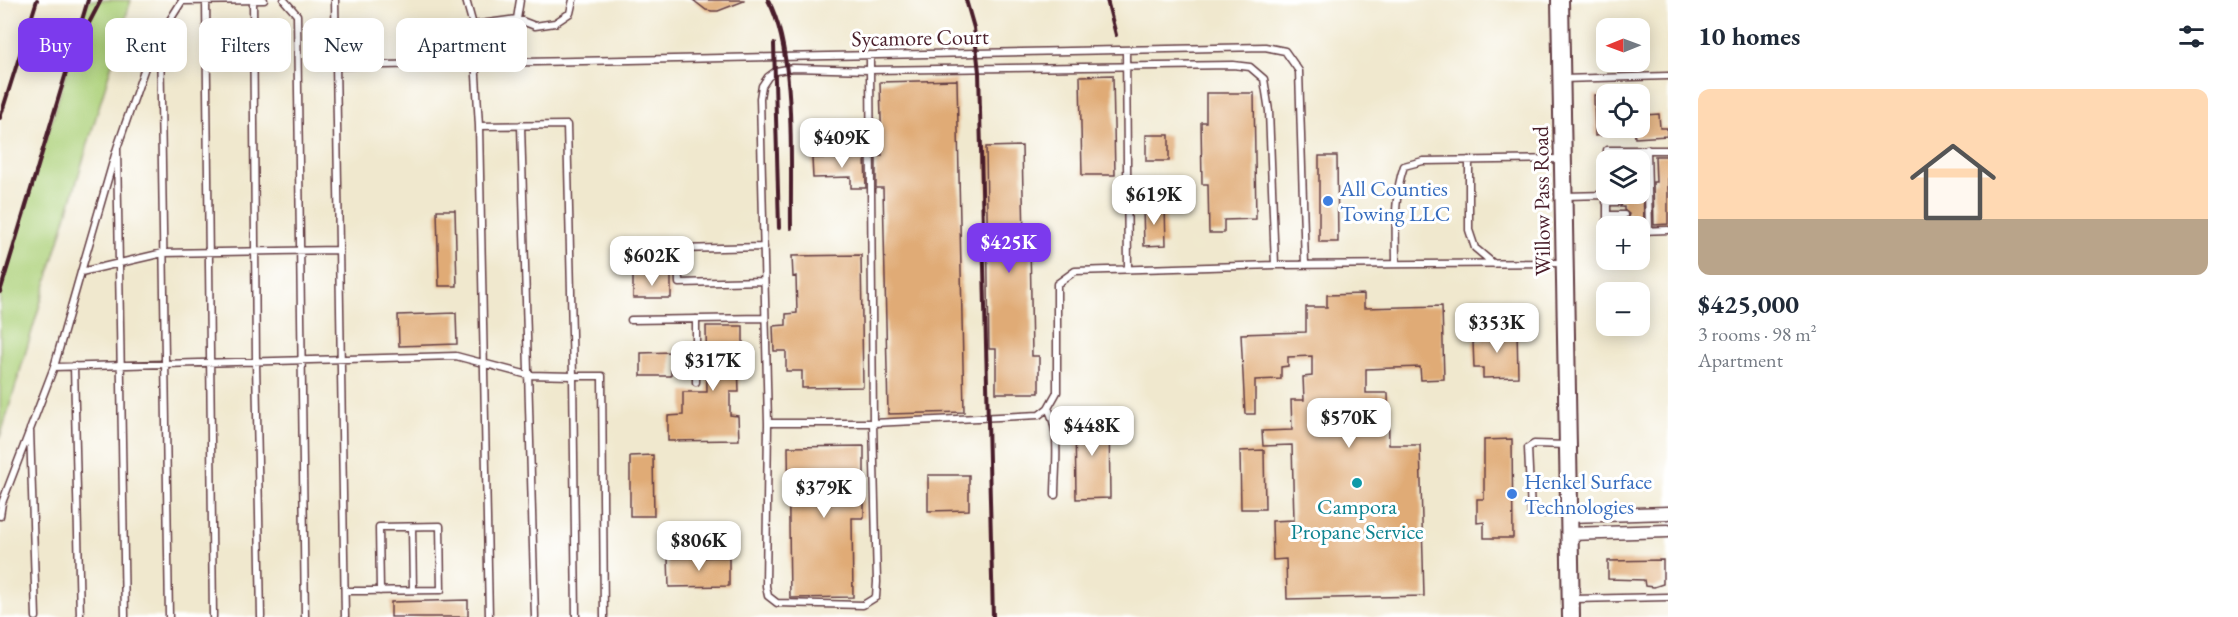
<!DOCTYPE html>
<html lang="en">
<head>
<meta charset="utf-8">
<style>
	:root { --surface:#fff; --page:#f6f6f7; --text:#1f2937; --muted:#747a83; --line:#e0e1e3; --accent:#7c3aed }
	body { margin:0; font-family:"EB Garamond",serif; background:var(--page); color:var(--text); height:100vh; display:flex; flex-direction:column; font-size:22px; white-space:nowrap }
	* { box-sizing:border-box; margin:0 }
	p { font-size:20px; color:var(--muted) }
	.icon { flex:none; width:33px; height:33px; fill:none; stroke:currentColor; stroke-width:2; stroke-linecap:round; stroke-linejoin:round }
	.map { position:relative; flex:1; overflow:hidden }
	.details { display:flex; flex-direction:column; background:var(--surface); width:570px }
	.details>* { flex:none }
	.banner { position:absolute; left:18px; top:18px; width:570px; height:54px; display:flex; gap:12px }
	.needle { width:39px; rotate:269deg }
	.buttons { position:absolute; left:1596px; top:18px; display:grid; gap:12px }
	.buttons a { display:grid; place-items:center; width:54px; height:54px; border-radius:12px; background:var(--surface); box-shadow:0 3px 15px #0003; font-size:30px }
	.price { position:absolute; translate:-50% -51px; padding:0 14px; border-radius:12px; background:#fff; color:#222; font-size:20px; line-height:39px; filter:drop-shadow(0 2px 3px #0008) }
	.price::after { content:''; position:absolute; left:50%; top:36px; width:18px; height:14px; margin-left:-9px; background:inherit; clip-path:polygon(0 0,100% 0,50% 100%) }
	.price.on { background:var(--accent); color:#fff }
	ul { padding:0; list-style:none }
	li { display:grid; align-content:center; gap:12px; height:318px; padding:0 30px }
	li+li { border-top:2px solid var(--line) }
	li span { display:grid; place-items:center; height:186px; border-radius:12px; color:#555 }
	li>.icon { margin-inline-start:auto }
	span .icon { width:108px; height:108px; fill:#fffc; stroke-width:1 }
	li b { font-size:26px }
	h2 { display:flex; justify-content:space-between; align-items:center; height:72px; padding:0 30px; font-size:26px }
	.tag { padding:0 21px; border-radius:12px; background:var(--surface); box-shadow:0 3px 15px #0003; font-size:21px; line-height:54px }
	.tag.on { background:var(--accent); color:#fff }
	main { display:flex; flex:1; min-height:0 }
	.map>svg:first-child { display:block }
	.green { fill:#add17a; stroke:#7c7852; stroke-width:1.5 }
	.building { fill:#e0ab76 }
	.lines { fill:none; stroke-linecap:round; stroke-linejoin:round }
	.lane-casing { stroke:#633d43; stroke-width:9 }
	.street-casing { stroke:#633d43; stroke-width:15 }
	.secondary-casing { stroke:#633d43; stroke-width:20 }
	.lane { stroke:#fff; stroke-width:6 }
	.street { stroke:#fff; stroke-width:12 }
	.secondary { stroke:#fff; stroke-width:16 }
	.rail { stroke:#4a1f2b; stroke-width:4 }
	.shop-dot { fill:#3f7fe0; stroke:#fff; stroke-width:2 }
	.culture-dot { fill:#0f9aa8; stroke:#fff; stroke-width:2 }
	.labels { text-anchor:middle; stroke-width:6; stroke-linejoin:round; paint-order:stroke }
	.street-label { font-size:22px; fill:#4a1f2b; stroke:#fff }
	.shop-label { font-size:22px; fill:#366cbe; stroke:#fff; text-anchor:start }
	.culture-label { font-size:22px; fill:#0d838f; stroke:#fff }
</style>
</head>
<body>
<main>
<div class="map">
<svg width="1668" height="617" viewBox="0 0 1668 617">
	<rect width="100%" height="100%" fill="#fff"/>
	<filter id="ink" filterUnits="userSpaceOnUse"><feTurbulence type="fractalNoise" baseFrequency=".0167" numOctaves="2"/><feDisplacementMap in="SourceGraphic" scale="12" xChannelSelector="R" yChannelSelector="G"/><feConvolveMatrix kernelMatrix="1 2 1 2 8 2 1 2 1" color-interpolation-filters="sRGB"/></filter>
	<filter id="wash" filterUnits="userSpaceOnUse"><feTurbulence type="fractalNoise" baseFrequency=".008" numOctaves="4" result="noise"/><feDisplacementMap in="SourceGraphic" scale="24" xChannelSelector="R" yChannelSelector="G"/><feGaussianBlur stdDeviation="1.35" result="paint"/><feColorMatrix in="noise" values="0 0 0 0 0 0 0 0 0 0 0 0 0 0 0 0 0 1.4 0 .05"/><feComposite in="paint" operator="in"/></filter>
	<g filter="url(#wash)">
		<rect width="100%" height="100%" fill="#f0e8ce"/>
		<path class="green" d="M88,0H131L0,438V292Z"/>
		<g id="blocks">
			<path class="building" d="M693,0H744V1L718,11H712L706,10Z
				M1113,75L1115,175H1082L1080,76Z
				M957,80L964,412L888,414L883,188H876V156H882L880,82Z
				M1206,93H1254L1256,219L1224,220V233H1209L1208,184H1202L1201,122H1206Z
				M1594,95H1606V135L1595,136Z
				M1659,114L1660,128H1667V136L1635,138L1634,128H1640V122H1645V115Z
				M1146,135H1169V161H1146Z
				M1022,146L1024,241H1030L1032,356H1039V393H996V349H989L986,147Z
				M1319,156H1337L1338,242H1319Z
				M1655,156H1668V224L1654,225L1653,182H1656Z
				M865,157L866,188H851V177L813,178L812,158Z
				M1640,182H1643L1644,225L1624,226V220L1628,218L1629,214L1624,210V207H1620L1624,201L1619,197V194H1640Z
				M1165,206L1166,245L1144,246L1143,207Z
				M437,210H455L457,286H439Z
				M861,255L863,387L802,388V371H786V351H774L773,326L786,325V314L797,313L796,276L793,277L792,256Z
				M633,275H671V298H633Z
				M1364,294V308L1442,306L1444,379L1421,380L1420,367L1366,369V393H1388L1389,445H1420L1424,596L1287,599L1286,559L1273,560L1272,521L1294,520L1292,445L1263,446L1262,431L1292,430L1291,400H1304L1303,377L1312,376V356L1288,357V366L1281,367V379L1255,380V414H1245L1241,334L1306,332V307H1327V295Z
				M456,313L457,344L399,346L398,315Z
				M706,326H743V361H738L739,392H730V415L738,416L739,440L668,441V416L683,415V392H707Z
				M1517,330L1518,377L1483,378V368H1474L1473,341H1483V331Z
				M671,352V376H641V353Z
				M1075,415H1109L1110,498L1076,499Z
				M1512,439L1513,538H1484V522L1477,523V499H1484V440Z
				M864,446V518H852L853,597L790,598L788,447Z
				M1264,450L1265,509H1241L1240,451Z
				M653,455L654,516H630V456Z
				M928,475H969V510L928,511Z
				M729,557V586L669,587L668,558Z
				M1663,560V584L1654,587L1645,586L1644,580L1608,579V561Z
				M468,600V617H391V602Z"/>
		</g>
	</g>
	<g filter="url(#ink)">
		<use href="#blocks" fill-opacity="0" stroke="#633d43" stroke-width="1.5"/>
		<g class="lines">
			<g class="lane-casing">
				<path id="lane" d="M206,0L213,617
					M253,0L256,362L261,617
					M284,0L297,15L305,617
					M335,0L345,617
					M466,0L473,25L479,126
					M517,19L520,0
					M473,25L517,19L535,26L555,23L570,13L573,0
					M160,35L169,617
					M1126,52L1128,269
					M870,55V70L873,423L877,582L876,597L863,605L777,603L768,596L766,586L768,423L760,98L762,86L768,77L776,71L793,68L870,70L1233,65L1250,67L1264,79L1269,111L1275,265
					M336,66L1265,47L1285,51L1299,71L1305,265
					M1562,79L1668,76
					M521,125L535,617
					M117,148L125,617
					M1647,149L1649,231
					M1469,160V230L1475,248L1494,264
					M1565,196L1606,195
					M1606,202H1619
					M1607,215H1624
					M1607,226V150H1668
					M1640,231L1668,230
					M764,247L678,249L679,283L764,281
					M339,250L163,253L81,272L54,367L456,356L528,375L573,376L567,125L479,126L489,617
					M1396,264C1396,232 1393,197 1404,166L1423,161L1561,159
					M81,272L117,148L151,50L182,1L264,0
					M696,319V382
					M631,320L765,318
					M74,366L80,617
					M1048,408C1061,433 1055,467 1055,495
					M768,423H873L1039,415L1048,408L1057,392V284L1075,271L1275,265L1564,263
					M30,429L36,617
					M1567,445L1534,444L1528,448L1531,513H1568
					M0,516L2,503L54,367
					M412,527L413,590
					M345,591C377,591 409,590 441,590L440,526L379,527L380,591
					M1573,599L1668,597
					M576,617L573,376H602L604,617"/>
			</g>
			<g class="street-casing">
				<path id="street" d="M1569,516L1668,513
					M1569,534L1668,531"/>
			</g>
			<g class="secondary-casing">
				<path id="secondary" d="M1560,0L1571,617"/>
			</g>
			<use href="#lane" class="lane"/>
			<use href="#street" class="street"/>
			<use href="#secondary" class="secondary"/>
			<path class="rail" d="M768,0C797,53 790,166 791,228
				M966,0L974,28L979,72L993,617
				M1107,0L1116,35
				M88,25L101,0
				M774,44L779,228
				M0,118L37,0
				M0,292L88,0"/>
		</g>
	</g>
	<g class="shop-dot">
		<circle cx="1328" cy="201" r="6"/>
		<circle cx="1512" cy="494" r="6"/>
	</g>
	<circle class="culture-dot" cx="1357" cy="483" r="6"/>
	<g class="labels">
		<g class="street-label">
			<text transform="translate(920 37) rotate(-1)" y="8">Sycamore Court</text>
			<text transform="translate(1541 201) rotate(-91)" y="8">Willow Pass Road</text>
		</g>
		<g class="shop-label">
			<text x="1340" y="196">All Counties<tspan x="1340" dy="25">Towing LLC</tspan></text>
			<text x="1524" y="489">Henkel Surface<tspan x="1524" dy="25">Technologies</tspan></text>
		</g>
		<g class="culture-label">
			<text x="1357" y="514">Campora<tspan x="1357" dy="25">Propane Service</tspan></text>
		</g>
	</g>
</svg>
<div class="buttons">
<a><svg class="needle" viewBox="-14 -14 28 28"><path d="M0-13l5 13h-10z" fill="#e53935"/><path d="M0 13l5-13h-10z" fill="#747a83"/></svg></a>
<a><svg class="icon" aria-label="locate" viewBox="0 0 24 24"><circle cx="12" cy="12" r="6"/><path d="M12 2v4M12 18v4M2 12h4M18 12h4"/></svg></a>
<a><svg class="icon" aria-label="layers" viewBox="0 0 24 24"><path d="M12 4l9 5-9 5-9-5zM3 14l9 5 9-5"/></svg></a>
<a>+</a>
<a>−</a>
</div>
<b class="price" style="left:842px;top:169px">$409K</b>
<b class="price" style="left:1154px;top:226px">$619K</b>
<b class="price on" style="left:1009px;top:274px">$425K</b>
<b class="price" style="left:652px;top:287px">$602K</b>
<b class="price" style="left:1497px;top:354px">$353K</b>
<b class="price" style="left:713px;top:392px">$317K</b>
<b class="price" style="left:1349px;top:449px">$570K</b>
<b class="price" style="left:1092px;top:457px">$448K</b>
<b class="price" style="left:824px;top:519px">$379K</b>
<b class="price" style="left:699px;top:572px">$806K</b>
<div class="banner">
<a class="tag on">Buy</a>
<a class="tag">Rent</a>
<a class="tag">Filters</a>
<a class="tag">New</a>
<a class="tag">Apartment</a>
</div>
</div>
<section class="details">
<h2>10 homes<svg class="icon" aria-label="filters" viewBox="0 0 24 24"><path d="M4 7h16M4 17h16"/><circle cx="9" cy="7" r="2"/><circle cx="15" cy="17" r="2"/></svg></h2>
<ul>
<li><span style="background:linear-gradient(#ffd9b3 70%,#b9a48a 0)"><svg class="icon" aria-label="home" viewBox="0 0 24 24"><path d="M3 11l9-7 9 7M6 9v11h12V9"/></svg></span><div><b>$425,000</b><p>3 rooms · 98 m²</p><p>Apartment</p></div></li>
</ul>
</section>
</main>
</body>
</html>
